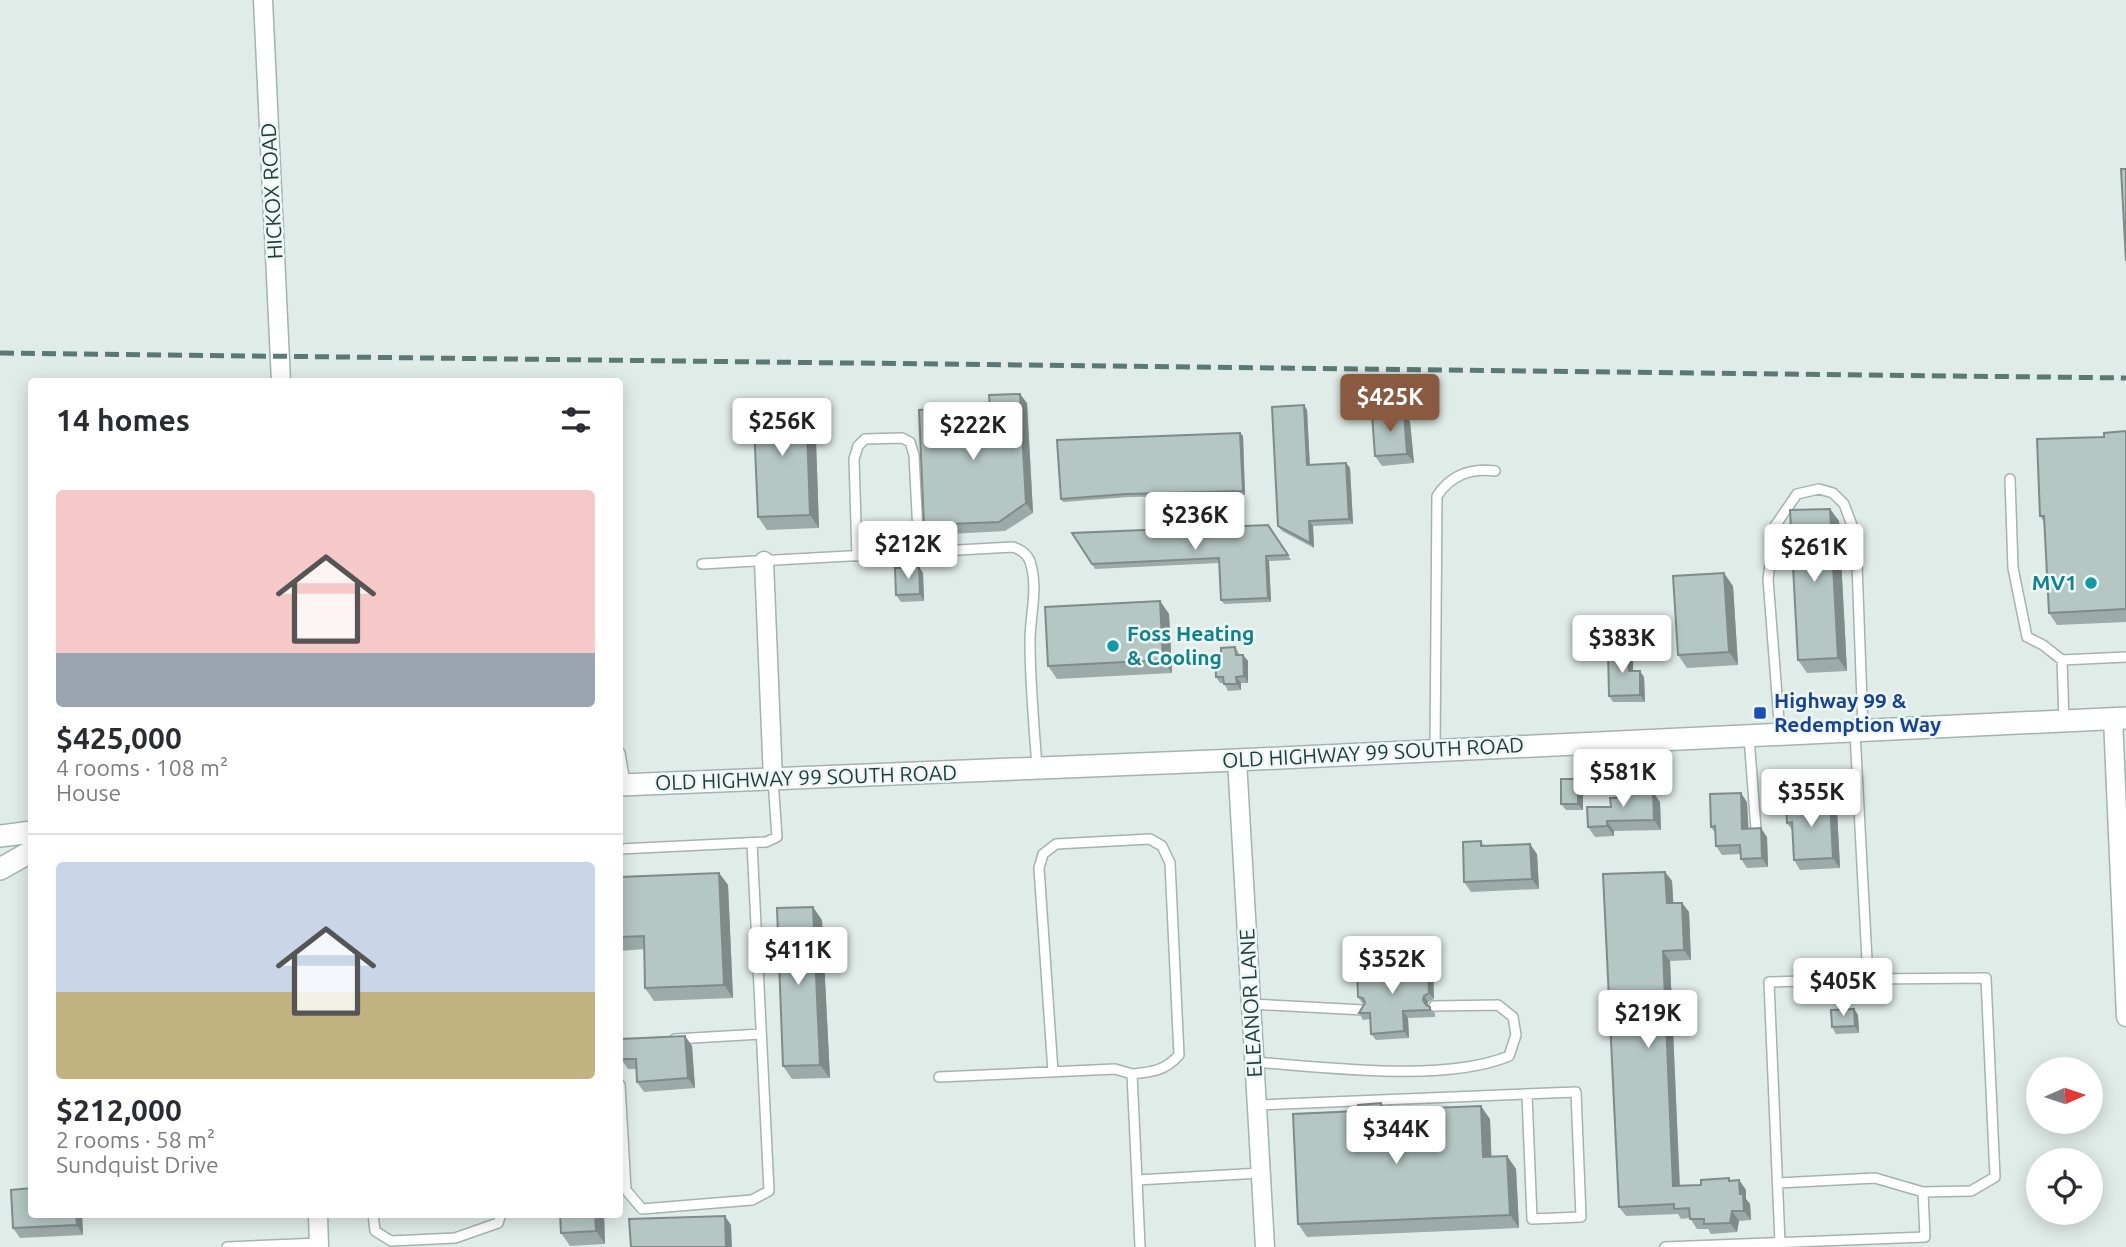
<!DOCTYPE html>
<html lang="en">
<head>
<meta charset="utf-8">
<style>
	:root { --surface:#fff; --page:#f7f7f7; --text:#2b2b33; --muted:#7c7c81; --line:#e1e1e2; --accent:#895940 }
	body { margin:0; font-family:Ubuntu,sans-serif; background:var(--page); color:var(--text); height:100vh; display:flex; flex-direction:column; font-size:26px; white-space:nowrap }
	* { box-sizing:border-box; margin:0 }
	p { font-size:23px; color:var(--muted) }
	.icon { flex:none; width:38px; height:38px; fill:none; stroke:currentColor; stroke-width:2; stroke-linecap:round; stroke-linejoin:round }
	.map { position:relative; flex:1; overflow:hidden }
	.side { position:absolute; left:28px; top:378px; width:595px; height:840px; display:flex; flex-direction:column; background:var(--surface); border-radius:7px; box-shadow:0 4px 18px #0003 }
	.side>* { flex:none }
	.needle { width:46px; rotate:87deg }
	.controls { position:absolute; left:2026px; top:1057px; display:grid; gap:14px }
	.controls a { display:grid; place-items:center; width:77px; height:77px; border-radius:50%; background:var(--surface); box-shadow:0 4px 18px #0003; font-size:35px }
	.price { position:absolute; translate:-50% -60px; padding:0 16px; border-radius:7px; background:#fff; color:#222; font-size:23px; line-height:46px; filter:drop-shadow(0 2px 4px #0008) }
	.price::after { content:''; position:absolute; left:50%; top:42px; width:21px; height:16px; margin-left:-10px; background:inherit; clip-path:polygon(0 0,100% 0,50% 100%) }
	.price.on { background:var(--accent); color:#fff }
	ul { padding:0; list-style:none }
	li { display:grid; align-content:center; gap:14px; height:371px; padding:0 28px }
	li+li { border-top:2px solid var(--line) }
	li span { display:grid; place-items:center; height:217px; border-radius:7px; color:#555 }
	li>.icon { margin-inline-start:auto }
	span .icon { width:126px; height:126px; fill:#fffc; stroke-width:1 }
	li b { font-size:30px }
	h2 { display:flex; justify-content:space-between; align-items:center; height:84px; padding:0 28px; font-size:30px }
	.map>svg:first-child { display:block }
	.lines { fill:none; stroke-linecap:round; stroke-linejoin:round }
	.service-casing { stroke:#a2b4b0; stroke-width:12 }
	.minor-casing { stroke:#a2b4b0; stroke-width:21 }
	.tertiary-casing { stroke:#a2b4b0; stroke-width:24 }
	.service { stroke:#fff; stroke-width:9 }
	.minor { stroke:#fff; stroke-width:18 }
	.tertiary { stroke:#fff; stroke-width:21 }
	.rail { stroke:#5a7975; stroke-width:5; stroke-dasharray:14 7; stroke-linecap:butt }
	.wall { fill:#9caba7 }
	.shaded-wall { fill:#7f8b88 }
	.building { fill:#b5c7c2; stroke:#7f8b88; stroke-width:2 }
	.culture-dot { fill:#0f9aa8; stroke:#f0f8f5; stroke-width:2.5 }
	.transit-dot { fill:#1a4fb4; stroke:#f0f8f5; stroke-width:2.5 }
	.labels { text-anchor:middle; stroke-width:5; stroke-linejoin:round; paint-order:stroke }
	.street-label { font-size:21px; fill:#1f3d39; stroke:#f0f8f5 }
	.culture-label { font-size:21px; font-weight:bold; fill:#0d838f; stroke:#f0f8f5; text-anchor:end }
	.transit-label { font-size:21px; font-weight:bold; fill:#164399; stroke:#f0f8f5; text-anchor:start }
</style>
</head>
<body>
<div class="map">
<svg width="2126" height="1247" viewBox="0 0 2126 1247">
	<rect width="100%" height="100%" fill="#e0ece8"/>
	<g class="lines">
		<g class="service-casing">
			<path id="service" d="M2010,479L2013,568L2027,637L2043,645L2062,660L2064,721
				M857,556L854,459L858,446L865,439L902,438L910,442L914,455L919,552
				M702,564L1013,547C1022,550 1029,555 1031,565C1038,590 1030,616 1030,641C1030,683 1034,725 1037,767
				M2062,660L2126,657
				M1780,734L1768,579L1775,526L1797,494L1819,489L1833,493L1844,504L1856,536L1863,730
				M1749,737L1756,829
				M1435,750L1437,496C1451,475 1470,468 1495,471
				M620,753L625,783
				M620,849L766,842L777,837L773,780
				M1251,1004L1363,1010
				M675,1039L761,1034
				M1254,1062C1326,1067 1444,1083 1509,1056L1516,1035L1513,1017L1498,1005L1434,1006
				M1053,1072L1039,868L1043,854L1056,844L1150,839L1162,846L1170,863L1179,1055C1165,1071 1152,1072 1132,1074
				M939,1077L1115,1069L1132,1074L1137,1180L1261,1173
				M620,1085L626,1190L642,1209L752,1200L769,1191L752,843
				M1257,1105L1576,1092L1581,1217L1532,1219L1527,1094
				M1137,1180L1140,1247
				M1778,1183L1875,1178L1923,1192
				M373,1214L375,1231L391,1241L455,1238L498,1223L501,1214
				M1780,1243L1769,982L1868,979
				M227,1247L319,1243
				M1665,1247L1925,1237L1923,1192L1971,1191L1995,1177L1986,978L1868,979L1855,732"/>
		</g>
		<g class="minor-casing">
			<path id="minor" d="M263,0L281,382
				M764,561L773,780
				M2113,718L2126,1017
				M1237,760L1265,1247
				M318,1214L319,1247"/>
		</g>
		<g class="tertiary-casing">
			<path id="tertiary" d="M620,785L1237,760L2126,718
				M0,836L32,832
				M0,869L32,851"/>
		</g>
		<use href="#service" class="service"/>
		<use href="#minor" class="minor"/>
		<use href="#tertiary" class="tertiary"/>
		<path class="rail" d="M0,353L2126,378"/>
	</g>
	<path class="wall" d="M806,399L815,412L819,528L767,530L758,517Z
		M1027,403L1033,513L1005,531L931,535L924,525L990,406Z
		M1304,405L1307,410L1310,465L1346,463L1350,468L1353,524L1313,526L1314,548L1282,531L1278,526Z
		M1404,412L1410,422L1414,463L1382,466L1375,456Z
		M2126,431V622L2057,625L2049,613L2044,522L2040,516L2104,437Z
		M1240,433L1243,436L1245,495L1129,497L1063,502L1061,499Z
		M1830,509L1839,521L1847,671L1807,673L1798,660Z
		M1268,525L1291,560L1269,561L1271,602L1224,604L1221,600L1219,563L1095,569L1072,533Z
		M923,573L924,601L901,602L896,595Z
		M1733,586L1738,665L1687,668L1678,655Z
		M1160,601L1169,614L1172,673L1057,679L1048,666Z
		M1235,647L1240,655H1243L1248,661V683H1241V690L1228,691L1224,683H1220L1216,677L1221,655Z
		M1628,649L1633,656V671L1644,677L1645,702H1613L1609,696Z
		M1578,779L1583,786V810H1566L1561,804Z
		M1630,788L1633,792L1660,802L1661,830L1614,831V836L1595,837L1588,827L1611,807L1617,798Z
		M1830,800L1837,810L1840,868L1800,870L1794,860L1792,830L1787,823L1790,805Z
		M1747,802L1748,829L1767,837L1768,867L1747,868L1741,859V854L1722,855L1716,846V834L1711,827Z
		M1481,841L1484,846L1537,854L1539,889L1471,892L1464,882Z
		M1665,872L1672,881L1673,903H1682L1689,912L1691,960L1670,961L1680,1186L1701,1185L1739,1180L1746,1190V1199L1750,1204L1751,1220L1739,1221L1737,1232L1711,1234L1708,1229H1697L1690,1218L1681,1219L1678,1214L1626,1216L1619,1207Z
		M719,873L728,885L733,998L654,1001L645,988V949L620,951V877Z
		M822,920L830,1078L792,1079L783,1066Z
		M1433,973L1434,999L1428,1002L1427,1006L1435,1013V1017L1408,1018L1409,1038L1376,1040L1371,1034L1370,1019L1363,1020L1359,1013L1365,1004L1362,1003L1358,997Z
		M1854,1009L1858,1015L1859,1033L1836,1034L1832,1027Z
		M685,1036L692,1046L695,1088L644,1092L637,1082V1069H628L621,1059Z
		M1386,1110L1490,1119L1491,1157L1507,1156L1516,1169L1519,1228L1307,1237L1298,1224Z
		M82,1214L83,1235L20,1238L13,1228Z
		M604,1214L605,1244L570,1246L561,1233Z"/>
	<path class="shaded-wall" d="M1020,394L1027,403L1033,513L1026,503Z
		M806,399L815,412L819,528L810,515Z
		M1304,405L1307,410L1310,471L1307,465Z
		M1404,412L1410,422L1414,463L1407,454Z
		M1240,433L1243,436L1245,495L1243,491Z
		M1346,463L1350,468L1353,524L1349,519Z
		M1830,509L1839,521L1847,671L1838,658Z
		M1309,521L1313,526L1314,548L1310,543Z
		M1266,556L1269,561L1271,602L1268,598Z
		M919,567L923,573L924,601L920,594Z
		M1724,573L1733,586L1738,665L1729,652Z
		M1160,601L1169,614L1172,673L1163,660Z
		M1628,649L1633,656V678L1629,671Z
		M1243,655L1248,661V683L1244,676Z
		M1640,671L1644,677L1645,702L1640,695Z
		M1236,677L1241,683V690L1237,684Z
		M1578,779L1583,786V810L1578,804Z
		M1653,792L1660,802L1661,830L1654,820Z
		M1741,793L1747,802L1749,837L1742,829Z
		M1830,800L1837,810L1840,868L1833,858Z
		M1607,821L1614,831V836L1607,826Z
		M1761,828L1767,837L1768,867L1762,858Z
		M1530,844L1537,854L1539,889L1532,879Z
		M1665,872L1672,881L1674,913L1667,903Z
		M719,873L728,885L733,998L724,985Z
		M1682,903L1689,912L1691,960L1684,950Z
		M813,907L822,920L830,1078L820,1065Z
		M1663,951L1670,961L1680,1196L1673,1186Z
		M1428,967L1433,973L1434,999L1429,993Z
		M1424,996L1428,1002L1427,1007L1430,1012L1423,1000Z
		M1854,1009L1858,1015L1859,1033L1855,1026Z
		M1403,1011L1408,1018L1409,1038L1404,1031Z
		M685,1036L692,1046L695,1088L688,1078Z
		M1481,1106L1490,1119L1492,1170L1483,1157Z
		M1507,1156L1516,1169L1519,1228L1510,1215Z
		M1739,1180L1746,1190V1199L1750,1204L1751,1220L1744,1211L1740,1194Z
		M1732,1211L1739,1221L1737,1232L1730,1223Z
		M76,1214H82L83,1235L77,1225Z
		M595,1214H604L605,1244L596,1231Z
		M725,1216L731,1225L732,1247H726Z"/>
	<path class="building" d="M2121,169H2126V261Z
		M1020,394L1026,503L999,522L924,525L919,410L990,406L989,395Z
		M806,399L810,515L758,517L753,401Z
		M1304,405L1307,465L1346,463L1349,519L1309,521L1310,543L1278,526L1272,407Z
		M1404,412L1407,454L1375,456L1372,415Z
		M2126,431V609L2049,613L2044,516H2040L2037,439L2104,437V433Z
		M1240,433L1243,491L1126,494L1061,499L1057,440Z
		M1830,509L1838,658L1798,660L1790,510Z
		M1268,525L1288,555L1266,556L1268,598L1221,600L1219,558L1092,564L1072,533Z
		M919,567L920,594L896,595L895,568Z
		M1724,573L1729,652L1678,655L1673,576Z
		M1160,601L1163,660L1048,666L1045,607Z
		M1235,647L1236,655H1243L1244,676L1236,677L1237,684H1224L1223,677H1216L1215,656L1221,655V648Z
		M1628,649L1629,671H1640V695L1609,696L1608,650Z
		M1561,779H1578V804H1561Z
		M1630,788V792H1653L1654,820L1607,821V826L1588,827L1587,807H1611L1610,798H1617V789Z
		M1741,793L1742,829L1761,828L1762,858L1741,859L1740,845L1716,846L1715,826L1711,827L1710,794Z
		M1830,800L1833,858L1794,860L1792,822L1787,823L1786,805H1790V802Z
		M1481,841V846L1530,844L1532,879L1464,882L1463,842Z
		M1665,872L1667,903H1682L1684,950L1663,951L1673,1186L1701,1185V1180L1729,1178V1181L1739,1180L1740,1194H1743L1744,1211H1732L1730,1223L1704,1224V1219H1690L1689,1208L1674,1209V1204L1619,1207L1603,874Z
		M719,873L724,985L645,988L644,936L620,937V877Z
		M813,907L820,1065L783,1066L777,908Z
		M1428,967L1429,993L1424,996L1423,1000L1426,1005L1430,1007V1010L1403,1011L1404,1031L1371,1034L1370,1013H1359L1365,1003L1363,998L1358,997L1357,970Z
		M1854,1009L1855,1026L1832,1027L1831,1010Z
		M685,1036L688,1078L637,1082L636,1059H621V1039Z
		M1381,1103L1382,1110L1481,1106L1483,1157L1507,1156L1510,1215L1298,1224L1293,1114L1358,1111V1105Z
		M32,1188V1214H76L77,1225L13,1228L11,1190Z
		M560,1214H595L596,1231L561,1233Z
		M725,1216L726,1247H631L629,1219Z"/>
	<g class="culture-dot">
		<circle cx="2091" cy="583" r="7"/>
		<circle cx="1113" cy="646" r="7"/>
	</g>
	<rect class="transit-dot" x="1753" y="706" width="14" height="14" rx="3.5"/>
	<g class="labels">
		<g class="street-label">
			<text transform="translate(272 191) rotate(-93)" y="7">HICKOX ROAD</text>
			<text transform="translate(1373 753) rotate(-3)" y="7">OLD HIGHWAY 99 SOUTH ROAD</text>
			<text transform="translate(806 778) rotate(-2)" y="7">OLD HIGHWAY 99 SOUTH ROAD</text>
			<text transform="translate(1251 1003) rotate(-93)" y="7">ELEANOR LANE</text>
		</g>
		<g class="culture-label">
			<text x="2077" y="590">MV1</text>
			<text x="1127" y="641" text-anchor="start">Foss Heating<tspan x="1127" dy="24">&amp; Cooling</tspan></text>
		</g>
		<g class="transit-label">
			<text x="1774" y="708">Highway 99 &amp;<tspan x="1774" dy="24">Redemption Way</tspan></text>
		</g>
	</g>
</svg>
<div class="controls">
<a><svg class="needle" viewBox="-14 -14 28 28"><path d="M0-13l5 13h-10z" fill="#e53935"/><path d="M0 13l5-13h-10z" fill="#7c7c81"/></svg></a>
<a><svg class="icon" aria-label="locate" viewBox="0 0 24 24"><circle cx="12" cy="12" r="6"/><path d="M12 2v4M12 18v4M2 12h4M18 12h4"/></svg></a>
</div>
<b class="price on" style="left:1390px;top:434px">$425K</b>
<b class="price" style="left:782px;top:458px">$256K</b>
<b class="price" style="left:973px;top:462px">$222K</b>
<b class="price" style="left:1195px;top:552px">$236K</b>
<b class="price" style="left:908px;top:581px">$212K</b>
<b class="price" style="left:1814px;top:584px">$261K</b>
<b class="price" style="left:1622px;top:675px">$383K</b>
<b class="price" style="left:1623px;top:809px">$581K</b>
<b class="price" style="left:1811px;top:829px">$355K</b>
<b class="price" style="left:798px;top:987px">$411K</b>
<b class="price" style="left:1392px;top:996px">$352K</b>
<b class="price" style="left:1843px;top:1018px">$405K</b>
<b class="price" style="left:1648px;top:1050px">$219K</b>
<b class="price" style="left:1396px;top:1166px">$344K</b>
<section class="side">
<h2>14 homes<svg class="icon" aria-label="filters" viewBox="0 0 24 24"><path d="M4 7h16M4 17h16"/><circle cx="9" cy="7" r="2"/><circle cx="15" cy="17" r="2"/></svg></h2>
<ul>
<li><span style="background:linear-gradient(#f6c9c9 75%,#9aa5b1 0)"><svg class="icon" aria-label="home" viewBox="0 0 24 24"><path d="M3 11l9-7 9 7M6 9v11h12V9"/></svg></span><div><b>$425,000</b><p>4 rooms · 108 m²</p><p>House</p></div></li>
<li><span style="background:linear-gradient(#c9d6e8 60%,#c2b280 0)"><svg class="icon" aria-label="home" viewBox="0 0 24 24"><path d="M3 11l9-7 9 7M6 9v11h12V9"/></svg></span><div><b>$212,000</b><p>2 rooms · 58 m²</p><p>Sundquist Drive</p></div></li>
</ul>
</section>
</div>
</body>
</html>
